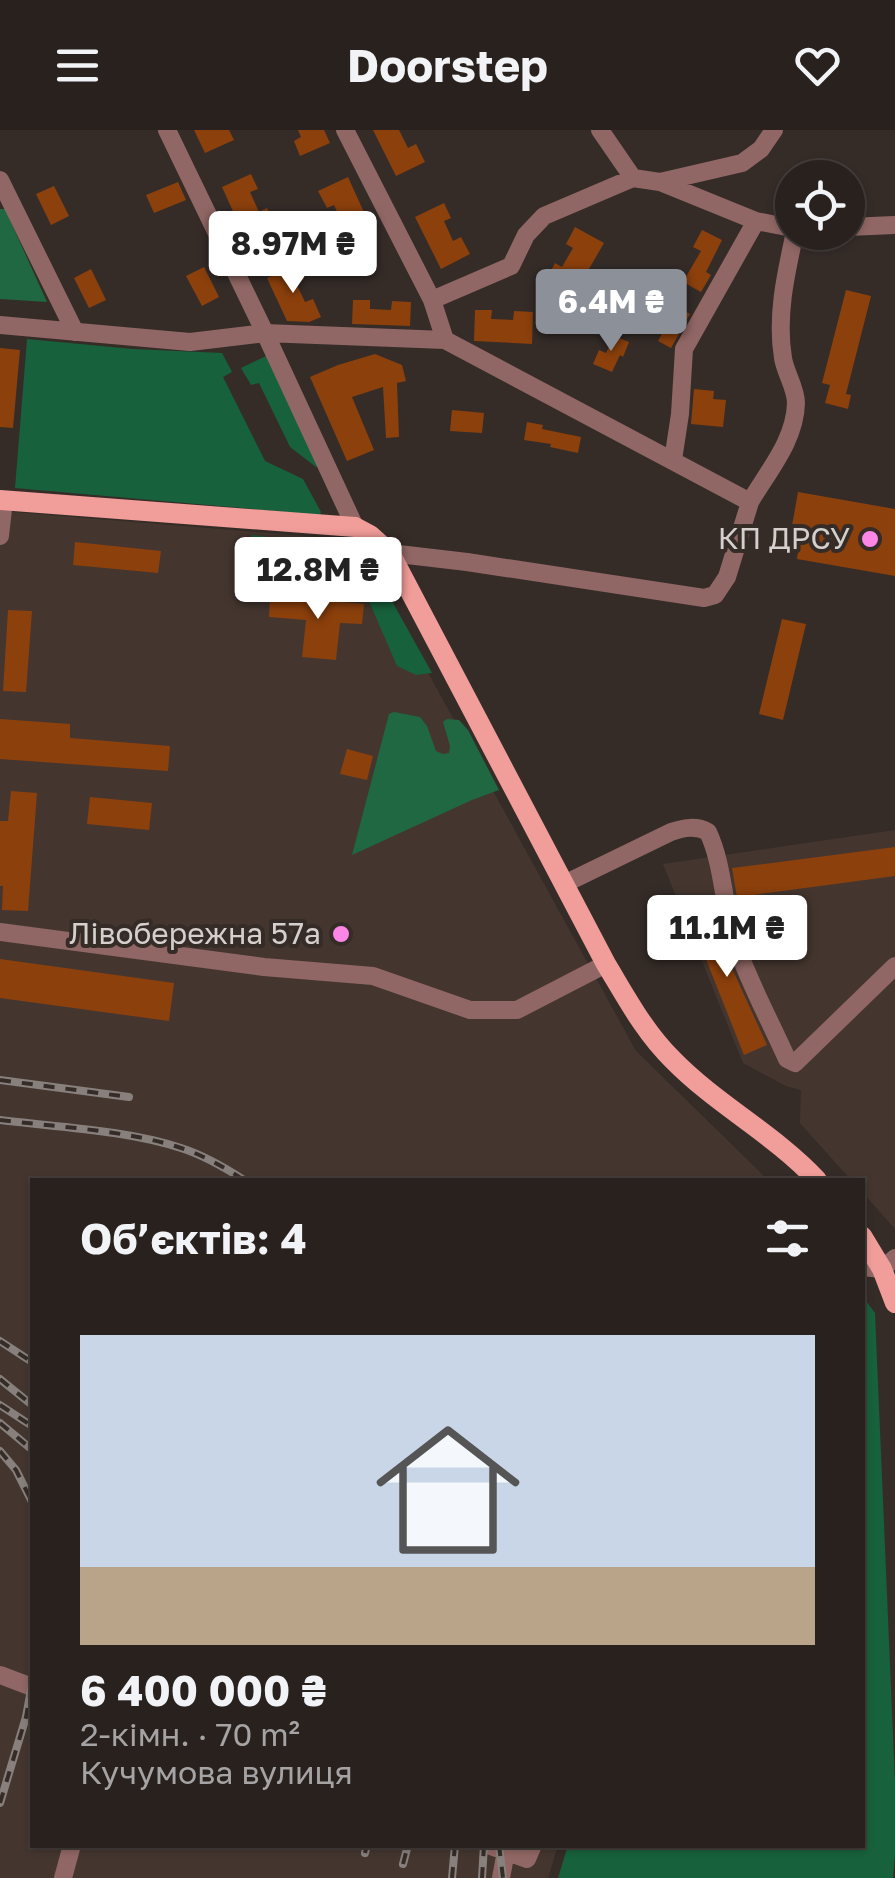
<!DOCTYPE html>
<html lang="uk">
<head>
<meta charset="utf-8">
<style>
	:root { --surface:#28211e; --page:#342e2b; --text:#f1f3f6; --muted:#a5a3a4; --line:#443e3c; --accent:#8c9099 }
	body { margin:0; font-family:"Golos Text",sans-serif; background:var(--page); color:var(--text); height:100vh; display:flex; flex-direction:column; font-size:38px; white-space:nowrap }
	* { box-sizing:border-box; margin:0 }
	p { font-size:32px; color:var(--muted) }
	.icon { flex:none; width:55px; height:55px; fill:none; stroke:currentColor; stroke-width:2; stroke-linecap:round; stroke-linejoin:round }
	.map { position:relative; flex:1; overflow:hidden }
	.details { position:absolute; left:30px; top:1048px; width:835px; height:670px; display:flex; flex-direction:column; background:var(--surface); border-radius:0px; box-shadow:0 2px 8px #0004,0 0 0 2px var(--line) }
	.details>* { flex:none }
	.tools { position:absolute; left:775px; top:30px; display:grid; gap:20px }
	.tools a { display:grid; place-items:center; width:90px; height:90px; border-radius:50%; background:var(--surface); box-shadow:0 2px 8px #0004,0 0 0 2px var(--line); font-size:50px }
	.price { position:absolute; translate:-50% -85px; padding:0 22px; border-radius:10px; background:#fff; color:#222; font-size:32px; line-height:65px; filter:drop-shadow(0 2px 5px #0008) }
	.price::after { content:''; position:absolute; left:50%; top:60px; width:30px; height:22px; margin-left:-15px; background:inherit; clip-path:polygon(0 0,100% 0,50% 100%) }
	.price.active { background:var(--accent); color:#fff }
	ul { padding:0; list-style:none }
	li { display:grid; align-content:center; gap:20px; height:530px; padding:0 50px }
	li+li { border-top:2px solid var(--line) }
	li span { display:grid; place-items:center; height:310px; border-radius:0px; color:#555 }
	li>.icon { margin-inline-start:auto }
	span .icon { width:180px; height:180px; fill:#fffc; stroke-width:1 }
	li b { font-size:42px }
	h2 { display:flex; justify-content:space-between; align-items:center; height:120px; padding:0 50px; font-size:42px }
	header { display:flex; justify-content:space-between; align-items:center; height:130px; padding:0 50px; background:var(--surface); font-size:45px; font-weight:700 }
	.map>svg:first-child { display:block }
	.built { fill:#44362f }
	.green { fill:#17613c }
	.forest { fill:#1f6842 }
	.building { fill:#8c400c }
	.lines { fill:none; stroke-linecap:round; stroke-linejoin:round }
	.minor { stroke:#906764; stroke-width:18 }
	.major { stroke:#f19d99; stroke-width:20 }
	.rail-casing { stroke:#87807d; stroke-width:8 }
	.rail { stroke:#352c28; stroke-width:4; stroke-dasharray:11; stroke-linecap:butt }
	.poi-dot { fill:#fb86e5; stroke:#352c28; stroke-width:4 }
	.labels { text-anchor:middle; stroke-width:8; stroke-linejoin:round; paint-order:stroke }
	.poi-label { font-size:30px; fill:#d5d0cd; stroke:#352c28; text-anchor:end }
</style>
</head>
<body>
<header><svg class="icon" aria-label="menu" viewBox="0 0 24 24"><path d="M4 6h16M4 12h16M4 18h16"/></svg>Doorstep<svg class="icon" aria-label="heart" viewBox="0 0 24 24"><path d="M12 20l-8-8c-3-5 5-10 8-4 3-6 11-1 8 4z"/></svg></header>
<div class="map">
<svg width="895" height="1748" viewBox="0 0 895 1748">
	<rect width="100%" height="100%" fill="#352c28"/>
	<path class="built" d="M0,381L355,410L636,921L768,1050H32V1715H558L548,1748H0Z
		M895,700V1099L863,1063L862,1050H851L800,993L801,960L786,956L743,933L663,734Z"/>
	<path class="green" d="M27,209L133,219L222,223L232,242L223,247L265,331L303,349L321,382L320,385L15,358Z
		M266,226L318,336L316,337L290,317L259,253L251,255L241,238Z
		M251,405L344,415L373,437L432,543L416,545L397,536L362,455L294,449L274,434Z
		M863,1167L875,1183L895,1652V1725L893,1748H558L568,1715H862Z"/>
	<path class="forest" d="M0,79H5L47,172L0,169Z
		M394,582L420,587L427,596L436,621L443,624L449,623L450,616L443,592L447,589L459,590L468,600L499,660L472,670L352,725L389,584Z"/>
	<path class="building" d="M194,0H229L234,10L205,23Z
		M298,0H324L330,13L300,26L294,11L301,7Z
		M373,0H399L408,18L416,14L425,32L396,46Z
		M251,44L258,59L250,62L259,82L267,78L275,96L246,110L222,57Z
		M348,47L372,100L342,113L336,98L343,95L334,75L327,78L318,61Z
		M178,52L186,70L154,83L146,65Z
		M54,56L69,86L51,95L36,64Z
		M444,73L451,88L444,91L453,111L461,107L470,124L441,139L415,87Z
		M575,97L604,113L575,163L547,148L555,133L562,137L573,118L566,114Z
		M702,100L722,110L706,142L711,145L701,162L683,152L701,121L693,117Z
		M297,134L304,149L296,153L305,172L313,169L321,187L309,192L287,191L267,148Z
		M204,137L219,167L202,176L186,146Z
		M91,139L106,170L89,178L74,148Z
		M846,160L871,166L846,264L851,265L848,279L825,273L830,255L822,253Z
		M353,170H370V179L391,180L392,171L411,172L410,196L352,194Z
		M669,172L690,184L671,218L658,211L669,191L661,186Z
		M475,180H492L491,189L513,190L514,181L533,182L532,214L474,211Z
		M614,206L629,212L623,227L620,225L612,242L593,234L599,220L606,223Z
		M0,218L20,220L13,298L0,297Z
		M375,224L402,235L406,251L397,253L399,307L386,308L383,257L352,267L374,320L347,331L310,247L338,235Z
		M694,259L714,261L713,269L726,270L723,297L691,294Z
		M452,280L484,283L482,303L450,301Z
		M527,292L543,295L542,299L581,307L578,323L550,317L551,314L524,310Z
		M798,362L895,379V446L797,429L800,408L790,407Z
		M75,412L161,421L158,443L73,435Z
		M270,466L364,474L362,494L340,493L336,530L302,527L306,490L269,487Z
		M8,480L32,481L26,562L3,561Z
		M782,489L806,494L783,590L759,584Z
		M0,589L70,594V608L170,616L168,641L0,629Z
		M347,619L373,626L367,650L340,644Z
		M11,661L37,663L28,781L2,780L3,756H0V691H8Z
		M90,667L152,673L149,700L87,694Z
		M895,717V746L737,767L732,738Z
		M713,774L720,805L730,834L767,915L744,925L688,784Z
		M0,829L174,853L169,891L0,868Z"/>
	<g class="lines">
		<path class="minor" d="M167,0L265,203L355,397
			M345,0L432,170L445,210L750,372L727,447L715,465L704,468L467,432L390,423
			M600,0L633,48
			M0,50L75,202
			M660,52L756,91L792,98
			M848,97L895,95
			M432,170L511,136L526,105L544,86L633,48L660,52L742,33L761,19L774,0
			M0,195L190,212L265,203L445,210
			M673,330L680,284L684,219L756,91
			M750,372C768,341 795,311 796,273C796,258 785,242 783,228C776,186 786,143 795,102
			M0,406L4,370
			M564,754L671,702C683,698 696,695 708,702C724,736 723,778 736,815C750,854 770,891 787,929L795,933L895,836
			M0,802L264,837L373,846L470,880H517L606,834
			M862,1137L882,1139L895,1128
			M0,1545L32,1557
			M488,1715L527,1729L533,1715
			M63,1748L72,1715
			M501,1748L506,1721"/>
		<path class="major" d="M0,370L355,397L370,405L390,423L606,834C626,867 645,903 673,930C717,975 774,1004 817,1050
			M862,1106L882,1139L895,1173"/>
		<g class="rail-casing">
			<path id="rail" d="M0,950L129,967
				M0,990C57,997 127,1000 181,1018C203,1025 224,1037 244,1050
				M0,1211L32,1232
				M0,1249L32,1275
				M0,1275L32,1296
				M0,1293L30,1318
				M0,1321L16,1340L32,1372
				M0,1673L26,1587L32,1554
				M499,1715L503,1748
				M344,1716L345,1715
				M365,1723L367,1715
				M403,1734L408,1715
				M452,1748L455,1715
				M482,1748L484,1715"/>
		</g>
		<use href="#rail" class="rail"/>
	</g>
	<g class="poi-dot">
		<circle cx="870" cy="409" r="10"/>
		<circle cx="341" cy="804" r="10"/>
	</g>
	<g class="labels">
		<g class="poi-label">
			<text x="850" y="419">КП ДРСУ</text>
			<text x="321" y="814">Лівобережна 57а</text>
		</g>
	</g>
</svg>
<div class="tools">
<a><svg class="icon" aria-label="locate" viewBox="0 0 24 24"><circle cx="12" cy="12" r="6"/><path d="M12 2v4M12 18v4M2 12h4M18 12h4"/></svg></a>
</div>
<b class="price" style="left:293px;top:166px">8.97M ₴</b>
<b class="price active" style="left:611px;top:224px">6.4M ₴</b>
<b class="price" style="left:318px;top:492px">12.8M ₴</b>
<b class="price" style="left:727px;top:850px">11.1M ₴</b>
<section class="details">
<h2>Об’єктів: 4<svg class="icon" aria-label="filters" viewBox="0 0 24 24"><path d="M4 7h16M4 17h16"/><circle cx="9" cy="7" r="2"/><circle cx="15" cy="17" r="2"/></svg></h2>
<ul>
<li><span style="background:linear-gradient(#c9d6e8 75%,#b9a48a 0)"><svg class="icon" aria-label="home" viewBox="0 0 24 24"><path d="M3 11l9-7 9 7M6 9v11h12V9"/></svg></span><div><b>6 400 000 ₴</b><p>2-кімн. · 70 m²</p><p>Кучумова вулиця</p></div></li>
</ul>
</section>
</div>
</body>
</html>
